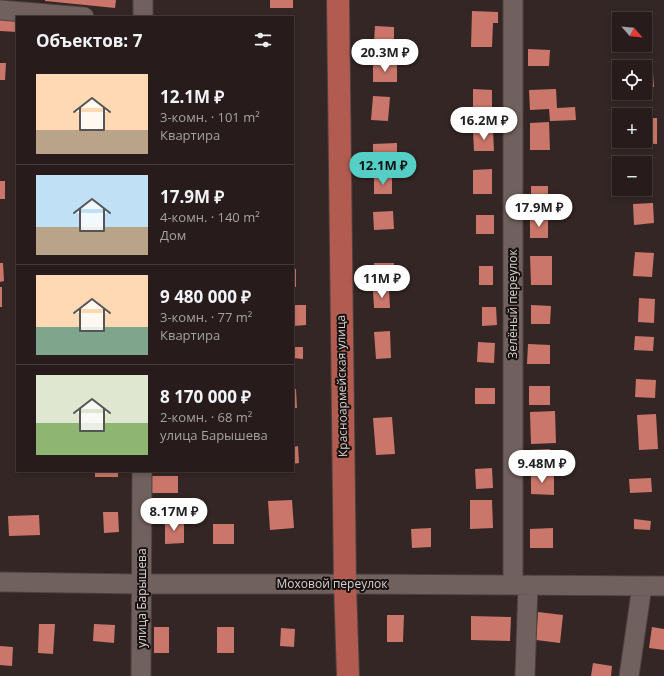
<!DOCTYPE html>
<html lang="ru">
<head>
<meta charset="utf-8">
<style>
	:root { --surface:#271c1b; --page:#332928; --text:#f1f3f6; --muted:#a4a1a3; --line:#433a3a; --accent:#55cec5 }
	body { margin:0; font-family:"Open Sans",sans-serif; background:var(--page); color:var(--text); height:100vh; display:flex; flex-direction:column; font-size:15px; white-space:nowrap }
	* { box-sizing:border-box; margin:0 }
	p { font-size:13px; color:var(--muted) }
	.icon { flex:none; width:22px; height:22px; fill:none; stroke:currentColor; stroke-width:2; stroke-linecap:round; stroke-linejoin:round }
	.map { position:relative; flex:1; overflow:hidden }
	.drawer { position:absolute; left:16px; top:16px; width:278px; height:456px; display:flex; flex-direction:column; background:var(--surface); border-radius:0px; box-shadow:0 2px 6px #0003,0 0 0 1px var(--line) }
	.drawer>* { flex:none }
	.needle { width:26px; rotate:117deg }
	.fabs { position:absolute; left:612px; top:12px; display:grid; gap:8px }
	.fabs a { display:grid; place-items:center; width:40px; height:40px; border-radius:0px; background:var(--surface); box-shadow:0 2px 6px #0003,0 0 0 1px var(--line); font-size:20px }
	.price { position:absolute; translate:-50% -34px; padding:0 9px; border-radius:14px; background:#fff; color:#222; font-size:13px; line-height:26px; filter:drop-shadow(0 1px 2px #0008) }
	.price::after { content:''; position:absolute; left:50%; top:24px; width:12px; height:9px; margin-left:-6px; background:inherit; clip-path:polygon(0 0,100% 0,50% 100%) }
	.price.selected { background:var(--accent); color:#111 }
	ul { padding:0; list-style:none }
	li { display:flex; align-items:center; gap:12px; height:100px; padding:0 20px }
	li+li { border-top:1px solid var(--line) }
	li span { display:grid; place-items:center; flex:none; width:112px; height:80px; border-radius:0px; color:#555 }
	li>.icon { margin-inline-start:auto }
	span .icon { width:48px; height:48px; fill:#fffc; stroke-width:1 }
	li b { font-size:17px }
	h2 { display:flex; justify-content:space-between; align-items:center; height:48px; padding:0 20px; font-size:17px }
	.map>svg:first-child { display:block }
	.building { fill:#cb766a }
	.lines { fill:none; stroke-linecap:round; stroke-linejoin:round }
	.minor-casing { stroke:#4d4140; stroke-width:21 }
	.major-casing { stroke:#4d4140; stroke-width:24 }
	.minor { stroke:#71615e; stroke-width:19 }
	.major { stroke:#b25c51; stroke-width:22 }
	.labels { text-anchor:middle; stroke-width:4; stroke-linejoin:round; paint-order:stroke }
	.street-label { font-size:12px; fill:#dbd1d0; stroke:#171110 }
</style>
</head>
<body>
<div class="map">
<svg width="664" height="676" viewBox="0 0 664 676">
	<rect width="100%" height="100%" fill="#342624"/>
	<path class="building" d="M45,0H116L115,8L45,1Z
		M270,0H293V8H270Z
		M472,11L498,12V23H493L492,47H471Z
		M0,18L17,19V32L0,31Z
		M375,26L394,27V43L374,42Z
		M645,34H653L652,52L631,51L632,45H645Z
		M528,49L550,50L549,66H528Z
		M0,63H6L5,80H0Z
		M373,64H397V82H373Z
		M653,73L654,87L645,88V74Z
		M473,89L492,90V114H473Z
		M556,89L557,108L575,107L576,120L550,121L549,109L530,110L529,90Z
		M373,96L390,97L388,121L371,120Z
		M645,118H657V144L635,143V141H645Z
		M549,122L550,150H530V123Z
		M493,130L494,151H474L473,131Z
		M397,143V159H373V144Z
		M645,163H653L652,182H645Z
		M492,169V194H473V170Z
		M374,178H392V194H374Z
		M0,181H5V199H0Z
		M531,186H548V200H531Z
		M653,203L654,223L634,225L633,204Z
		M393,211L394,229L374,230L373,212Z
		M476,215H494V234H476Z
		M530,218H548V238H530Z
		M635,252L654,253L652,277L633,276Z
		M530,256H552V285H531Z
		M0,263H3L4,281L0,282Z
		M374,263H394V278H374Z
		M479,266H493V285H479Z
		M293,269H296V287H293Z
		M0,287H2V307H0Z
		M389,289L390,308H374L373,290Z
		M639,298L655,299L654,323L638,322Z
		M293,305H306V325L293,326Z
		M531,305L551,306L550,324H531Z
		M482,307H496L497,325L482,326Z
		M390,331L391,358L376,359L374,332Z
		M635,336L654,337L653,351L634,350Z
		M478,342L495,343L494,363L477,362Z
		M528,344L550,345V364H527Z
		M293,347H303V359L293,358Z
		M636,379L656,380L655,398L635,397Z
		M529,386H550V405H529Z
		M475,388H495V404H475Z
		M293,389H296L297,408H293Z
		M555,411L556,443L531,444L530,412Z
		M656,414L658,449L639,450L637,415Z
		M392,417L395,454L376,455L373,418Z
		M298,446L299,463L293,464V447Z
		M550,449V463L531,464L530,450Z
		M492,468L493,488L476,489L475,469Z
		M95,471H118V477H95Z
		M531,474L554,475V495L531,494Z
		M152,476H178V493H152Z
		M651,478L652,492L630,493L629,479Z
		M292,500L294,528L270,530L268,501Z
		M470,500H492L493,528L470,529Z
		M103,512H118L119,532L104,533Z
		M39,515L40,535L9,536L8,516Z
		M184,519V543L165,544V520Z
		M634,519L651,521L650,530L634,529Z
		M213,524H234V544H213Z
		M431,528V547L412,548L411,529Z
		M553,528V548H530V529Z
		M538,612L563,615L560,643L536,640Z
		M387,615H404L403,642H387Z
		M471,616L511,617L510,641L471,640Z
		M39,624H55L53,654L38,653Z
		M94,624L115,625L114,643L93,641Z
		M154,627H169V653H154Z
		M217,627H234V653H217Z
		M652,627L664,629V650L649,648Z
		M281,628L295,629L294,647L280,646Z
		M0,646L13,647L12,666L0,665Z
		M593,663L612,666L611,676H591Z"/>
	<g class="lines">
		<g class="minor-casing">
			<path id="minor" d="M143,0V17
				M513,0V585
				M0,10L84,17
				M0,582L142,584H345L664,586
				M141,676L142,471
				M525,676L528,585
				M629,676L642,586"/>
		</g>
		<g class="major-casing">
			<path id="major" d="M338,0L345,584L348,676"/>
		</g>
		<use href="#minor" class="minor"/>
		<use href="#major" class="major"/>
	</g>
	<g class="labels">
		<g class="street-label">
			<text transform="translate(513 304) rotate(-90)" y="4">Зелёный переулок</text>
			<text transform="translate(342 386) rotate(-91)" y="4">Красноармейская улица</text>
			<text x="332" y="588">Моховой переулок</text>
			<text transform="translate(142 598) rotate(-90)" y="4">улица Барышева</text>
		</g>
	</g>
</svg>
<div class="fabs">
<a><svg class="needle" viewBox="-14 -14 28 28"><path d="M0-13l5 13h-10z" fill="#e53935"/><path d="M0 13l5-13h-10z" fill="#a4a1a3"/></svg></a>
<a><svg class="icon" aria-label="locate" viewBox="0 0 24 24"><circle cx="12" cy="12" r="6"/><path d="M12 2v4M12 18v4M2 12h4M18 12h4"/></svg></a>
<a>+</a>
<a>−</a>
</div>
<b class="price" style="left:385px;top:73px">20.3M ₽</b>
<b class="price" style="left:484px;top:141px">16.2M ₽</b>
<b class="price selected" style="left:383px;top:186px">12.1M ₽</b>
<b class="price" style="left:539px;top:228px">17.9M ₽</b>
<b class="price" style="left:382px;top:299px">11M ₽</b>
<b class="price" style="left:542px;top:484px">9.48M ₽</b>
<b class="price" style="left:174px;top:532px">8.17M ₽</b>
<section class="drawer">
<h2>Объектов: 7<svg class="icon" aria-label="filters" viewBox="0 0 24 24"><path d="M4 7h16M4 17h16"/><circle cx="9" cy="7" r="2"/><circle cx="15" cy="17" r="2"/></svg></h2>
<ul>
<li><span style="background:linear-gradient(#ffd9b3 70%,#b9a48a 0)"><svg class="icon" aria-label="home" viewBox="0 0 24 24"><path d="M3 11l9-7 9 7M6 9v11h12V9"/></svg></span><div><b>12.1M ₽</b><p>3-комн. · 101 m²</p><p>Квартира</p></div></li>
<li><span style="background:linear-gradient(#bfe0f5 65%,#b9a48a 0)"><svg class="icon" aria-label="home" viewBox="0 0 24 24"><path d="M3 11l9-7 9 7M6 9v11h12V9"/></svg></span><div><b>17.9M ₽</b><p>4-комн. · 140 m²</p><p>Дом</p></div></li>
<li><span style="background:linear-gradient(#ffd9b3 65%,#7fa58c 0)"><svg class="icon" aria-label="home" viewBox="0 0 24 24"><path d="M3 11l9-7 9 7M6 9v11h12V9"/></svg></span><div><b>9 480 000 ₽</b><p>3-комн. · 77 m²</p><p>Квартира</p></div></li>
<li><span style="background:linear-gradient(#dfe7d0 60%,#8fb573 0)"><svg class="icon" aria-label="home" viewBox="0 0 24 24"><path d="M3 11l9-7 9 7M6 9v11h12V9"/></svg></span><div><b>8 170 000 ₽</b><p>2-комн. · 68 m²</p><p>улица Барышева</p></div></li>
</ul>
</section>
</div>
</body>
</html>
